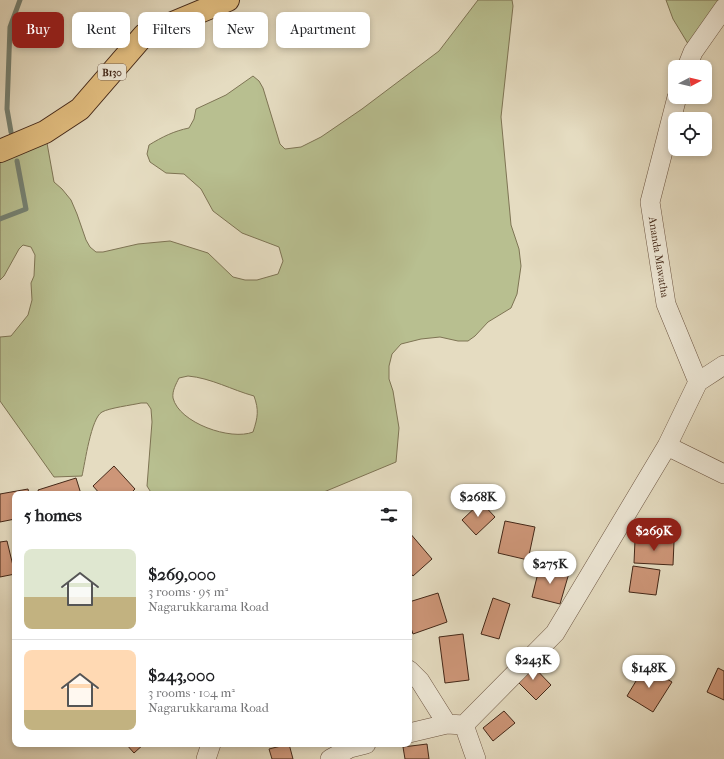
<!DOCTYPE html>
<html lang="en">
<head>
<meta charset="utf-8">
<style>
	:root { --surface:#fff; --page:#f2f2f2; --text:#202124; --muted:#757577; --line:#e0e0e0; --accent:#8f2418 }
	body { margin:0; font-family:"IM FELL French Canon",serif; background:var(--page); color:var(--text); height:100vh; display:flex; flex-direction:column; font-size:15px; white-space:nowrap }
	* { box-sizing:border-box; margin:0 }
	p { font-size:13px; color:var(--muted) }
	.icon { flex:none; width:22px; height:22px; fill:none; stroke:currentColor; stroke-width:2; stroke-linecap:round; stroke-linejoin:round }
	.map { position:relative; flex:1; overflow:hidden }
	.details { position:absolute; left:12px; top:491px; width:400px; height:256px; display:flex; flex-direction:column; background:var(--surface); border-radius:8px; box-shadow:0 2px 6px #0003 }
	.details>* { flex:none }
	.guide { position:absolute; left:12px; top:12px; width:400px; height:36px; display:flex; gap:8px }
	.needle { width:26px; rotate:83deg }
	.buttons { position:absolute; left:668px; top:60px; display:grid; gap:8px }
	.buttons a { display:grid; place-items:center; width:44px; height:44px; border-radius:8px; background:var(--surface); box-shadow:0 2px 6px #0003; font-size:20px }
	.price { position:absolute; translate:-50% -34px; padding:0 9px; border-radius:14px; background:#fff; color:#222; font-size:13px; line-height:26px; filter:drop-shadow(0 1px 2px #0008) }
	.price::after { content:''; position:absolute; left:50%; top:24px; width:12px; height:9px; margin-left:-6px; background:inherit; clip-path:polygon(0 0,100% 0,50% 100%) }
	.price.active { background:var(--accent); color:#fff }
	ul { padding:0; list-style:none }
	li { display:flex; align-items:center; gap:12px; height:100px; padding:0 12px }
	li+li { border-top:1px solid var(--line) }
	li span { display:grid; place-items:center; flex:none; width:112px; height:80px; border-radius:8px; color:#555 }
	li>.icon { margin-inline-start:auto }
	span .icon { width:48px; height:48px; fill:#fffc; stroke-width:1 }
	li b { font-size:17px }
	h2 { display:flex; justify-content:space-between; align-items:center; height:48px; padding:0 12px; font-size:17px }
	.pill { padding:0 14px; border-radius:8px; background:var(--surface); box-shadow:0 2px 6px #0003; font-size:14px; line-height:36px }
	.pill.active { background:var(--accent); color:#fff }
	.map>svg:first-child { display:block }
	.green { fill:#b8bf90; stroke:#7e7454; fill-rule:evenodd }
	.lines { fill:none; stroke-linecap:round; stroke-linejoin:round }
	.stream { stroke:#758172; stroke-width:5 }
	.building { fill:#cd9678; stroke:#442818 }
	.minor-casing { stroke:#6c5542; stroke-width:20 }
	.major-casing { stroke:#442818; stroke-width:24 }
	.minor { stroke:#eee8d7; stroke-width:19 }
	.major { stroke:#e2be80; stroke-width:22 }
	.labels { text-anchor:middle; stroke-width:3.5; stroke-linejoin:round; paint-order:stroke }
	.shield { fill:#eee8d7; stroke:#776251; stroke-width:1 }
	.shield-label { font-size:10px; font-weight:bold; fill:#442818 }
	.street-label { font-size:11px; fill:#442818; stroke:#eee8d7 }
</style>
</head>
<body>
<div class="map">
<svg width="724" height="759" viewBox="0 0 724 759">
	<rect width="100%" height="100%" fill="#e5dcc1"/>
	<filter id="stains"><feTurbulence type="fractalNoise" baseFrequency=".005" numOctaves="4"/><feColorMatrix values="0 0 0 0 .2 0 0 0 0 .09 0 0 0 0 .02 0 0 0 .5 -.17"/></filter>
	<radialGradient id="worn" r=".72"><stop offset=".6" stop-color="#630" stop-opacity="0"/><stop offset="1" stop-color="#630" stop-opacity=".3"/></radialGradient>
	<path class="green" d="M478,0H512L513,6L501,117L511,225L519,249L521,266L517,294L511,308L488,322L475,336L468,341H458L440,337L421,339L401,344L392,354L389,366V379L393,391L399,428L396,462L319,494H152L147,486L152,422L151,409L147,403H141C132,405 109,408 102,412C91,418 85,463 82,476L54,477L0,401V337L11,336L28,315L32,300L31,283L34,276L35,255L31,247L23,245L19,249L4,276L0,280V151L45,132L54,182L62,189L71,200L77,214L86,240L90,247L96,252H103L138,244L170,241L208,253L233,277L245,280H257L278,274L283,261L279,247L242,233L213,211L201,189L184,174L166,173L150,162L147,154L149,145C162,137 174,131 189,128L194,119L196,109L226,95L253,76L259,81L263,88L280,144L285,149L301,147L321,137L362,109L439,51ZM188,376C211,378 232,390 254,396C259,410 258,417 253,432C231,441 179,423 173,398C172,391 176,384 179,378Z
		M666,0H724L693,52L673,19Z"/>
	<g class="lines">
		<path class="stream" d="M11,132L7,109L10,27L20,0
			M0,219L26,209L17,161"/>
	</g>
	<path class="building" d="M114,466L135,489L130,494H100L93,486Z
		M76,478L81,494H39L38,490Z
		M28,489L29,494H15V519L0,522V494Z
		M481,502L495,517L476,535L462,520Z
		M505,521L535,527L528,560L498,553Z
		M409,532L432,559L413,576L409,571Z
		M635,540L674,542L673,565L634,563Z
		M7,541L15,574L0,577V542Z
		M540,565L569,573L560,604L532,597Z
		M633,566L660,570L656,595L629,592Z
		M438,593L447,622L413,634L409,622V602Z
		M493,598L510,604L499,639L481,634Z
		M463,634L469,680L445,683L439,637Z
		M530,663L551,685L536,700L514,678Z
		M645,666L672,682L653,712L627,696Z
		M718,668L724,671V700L707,692Z
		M504,711L515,723L493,741L483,728Z
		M126,744H144L134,753Z
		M289,744L293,759H272L269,749Z
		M427,744L429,759H405L403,747Z"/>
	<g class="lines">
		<g class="minor-casing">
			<path id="minor" d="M687,67L693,52L724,8
				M677,97L650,202L666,304L698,382L724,365
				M667,446L724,474
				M409,670L420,681L447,724
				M464,725L476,759
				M409,733L447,724L464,725L555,633L667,446L698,382
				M206,759L211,744
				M330,759L350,748L366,744"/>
		</g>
		<g class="major-casing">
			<path id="major" d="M0,151L45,132L80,109L144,35L228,0"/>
		</g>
		<use href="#minor" class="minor"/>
		<use href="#major" class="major"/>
	</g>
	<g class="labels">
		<rect class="shield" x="98" y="64" width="28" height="16" rx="3"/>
		<g class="shield-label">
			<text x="112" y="76">B130</text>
		</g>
		<g class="street-label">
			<text transform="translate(659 257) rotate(81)" y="4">Ananda Mawatha</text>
		</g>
	</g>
	<rect width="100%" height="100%" filter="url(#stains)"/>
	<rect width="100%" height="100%" fill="url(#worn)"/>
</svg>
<div class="buttons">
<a><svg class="needle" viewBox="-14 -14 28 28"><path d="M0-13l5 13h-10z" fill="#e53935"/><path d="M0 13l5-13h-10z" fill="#757577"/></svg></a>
<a><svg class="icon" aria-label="locate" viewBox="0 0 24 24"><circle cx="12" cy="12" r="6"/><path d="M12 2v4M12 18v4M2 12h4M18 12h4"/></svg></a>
</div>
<b class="price" style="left:478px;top:518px">$268K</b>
<b class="price active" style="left:654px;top:552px">$269K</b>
<b class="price" style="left:550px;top:585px">$275K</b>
<b class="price" style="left:533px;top:681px">$243K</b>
<b class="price" style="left:649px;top:689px">$148K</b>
<div class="guide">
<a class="pill active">Buy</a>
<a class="pill">Rent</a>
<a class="pill">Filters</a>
<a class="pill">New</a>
<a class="pill">Apartment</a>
</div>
<section class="details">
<h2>5 homes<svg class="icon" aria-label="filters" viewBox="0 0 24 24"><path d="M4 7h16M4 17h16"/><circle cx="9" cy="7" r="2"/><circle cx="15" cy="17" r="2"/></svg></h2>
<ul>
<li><span style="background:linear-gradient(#dfe7d0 60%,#c2b280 0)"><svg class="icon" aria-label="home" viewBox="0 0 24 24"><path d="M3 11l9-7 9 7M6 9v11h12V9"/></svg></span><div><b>$269,000</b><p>3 rooms · 95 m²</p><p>Nagarukkarama Road</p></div></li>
<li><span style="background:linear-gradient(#ffd9b3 75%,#c2b280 0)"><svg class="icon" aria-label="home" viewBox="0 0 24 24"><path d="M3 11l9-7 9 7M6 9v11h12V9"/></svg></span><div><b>$243,000</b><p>3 rooms · 104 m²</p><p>Nagarukkarama Road</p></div></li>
</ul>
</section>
</div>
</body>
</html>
